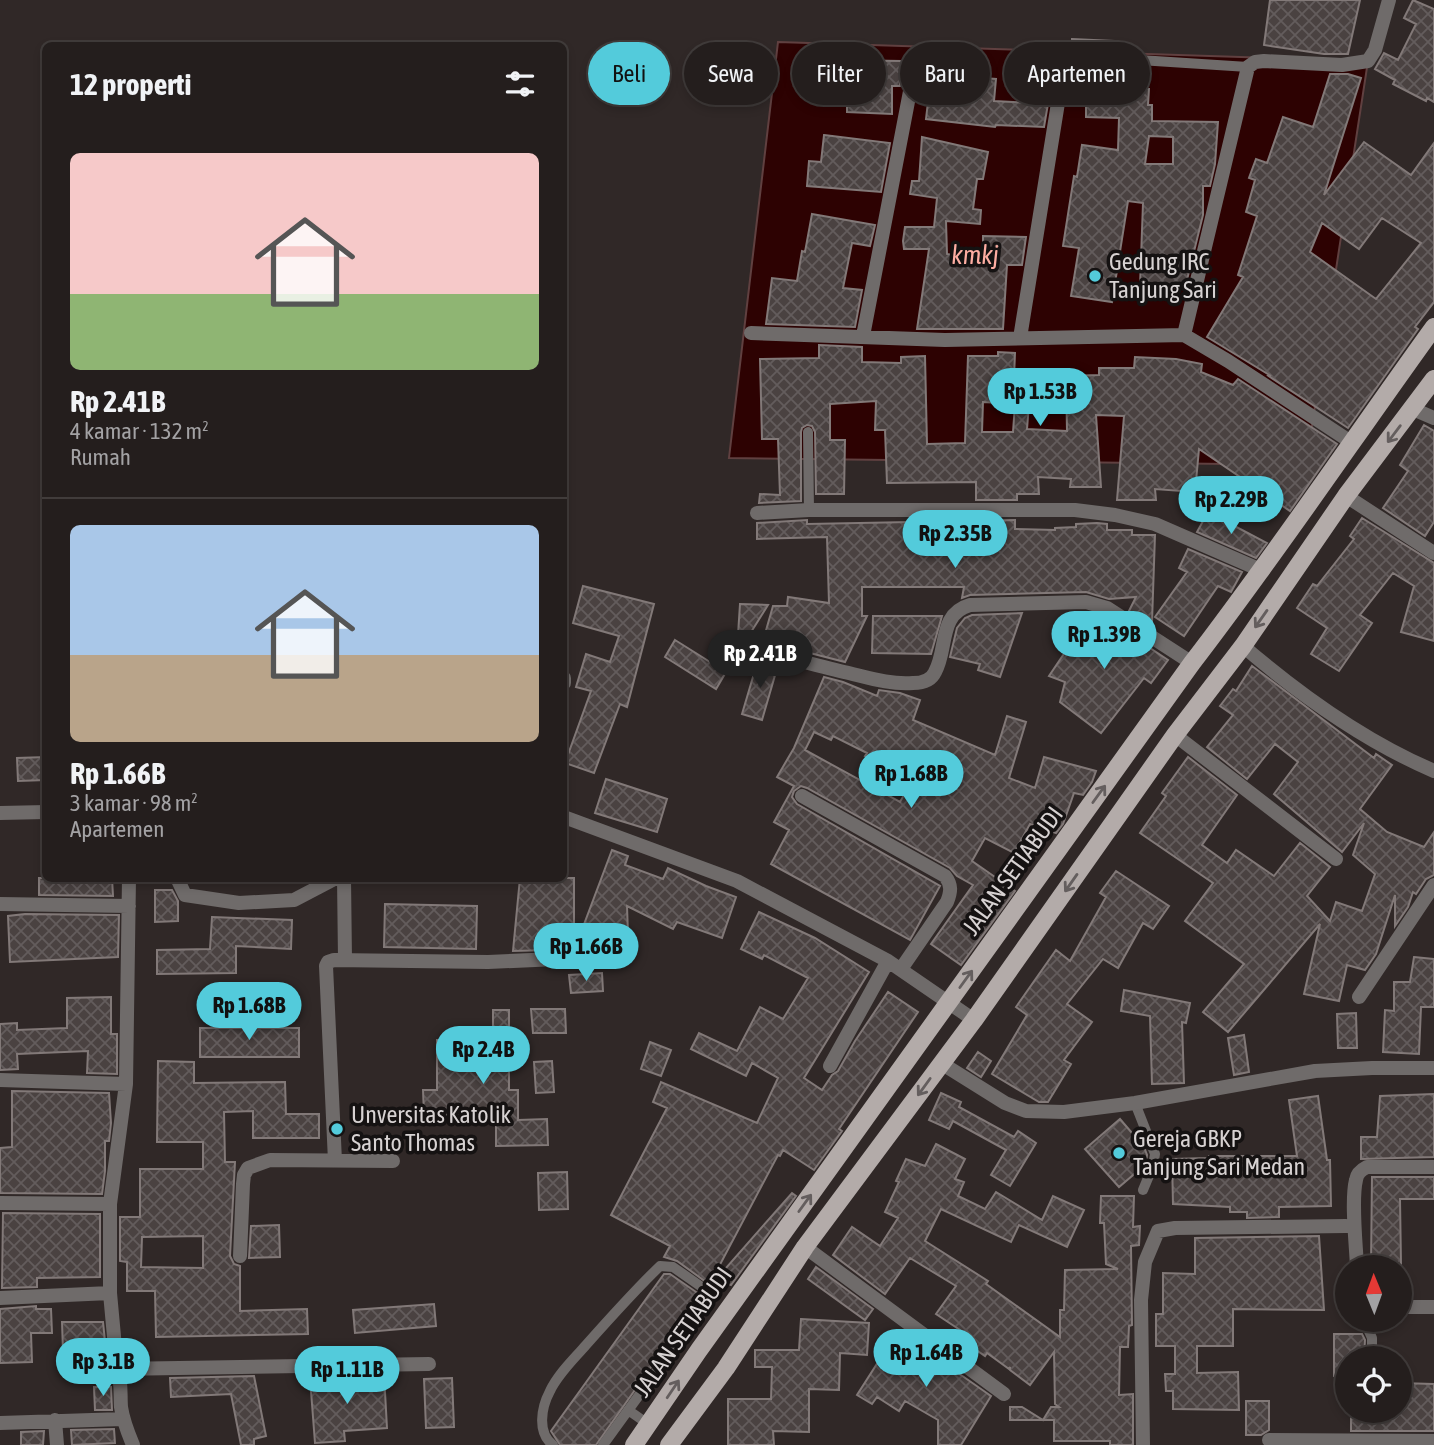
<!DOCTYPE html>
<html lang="id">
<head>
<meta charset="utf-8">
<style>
	:root { --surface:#241e1d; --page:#2c2726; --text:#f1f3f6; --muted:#a3a2a4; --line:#413c3b; --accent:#53cbdb }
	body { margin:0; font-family:"Asap Condensed",sans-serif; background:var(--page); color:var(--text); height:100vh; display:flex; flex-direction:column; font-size:26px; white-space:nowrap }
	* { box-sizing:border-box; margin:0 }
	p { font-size:23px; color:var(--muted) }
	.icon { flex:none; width:38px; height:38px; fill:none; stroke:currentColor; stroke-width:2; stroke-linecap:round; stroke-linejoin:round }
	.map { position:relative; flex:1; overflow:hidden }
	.panel { position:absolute; left:42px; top:42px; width:525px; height:840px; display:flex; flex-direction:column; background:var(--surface); border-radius:10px; box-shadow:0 4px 10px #0003,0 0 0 2px var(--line) }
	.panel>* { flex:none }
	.hud { position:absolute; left:588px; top:42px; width:665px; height:63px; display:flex; gap:14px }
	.needle { width:46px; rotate:359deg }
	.controls { position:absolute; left:1335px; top:1255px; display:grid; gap:14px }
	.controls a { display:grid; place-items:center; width:77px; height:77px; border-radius:50%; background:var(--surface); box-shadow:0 4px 10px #0003,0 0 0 2px var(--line); font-size:35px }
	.price { position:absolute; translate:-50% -60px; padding:0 16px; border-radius:24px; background:var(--accent); color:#111; font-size:23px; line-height:46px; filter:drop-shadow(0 2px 4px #0008) }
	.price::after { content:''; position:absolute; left:50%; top:42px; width:21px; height:16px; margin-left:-10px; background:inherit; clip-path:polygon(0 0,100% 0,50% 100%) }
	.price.active { background:#222; color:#fff }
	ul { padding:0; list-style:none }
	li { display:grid; align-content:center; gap:14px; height:371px; padding:0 28px }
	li+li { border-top:2px solid var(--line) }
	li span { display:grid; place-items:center; height:217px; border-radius:10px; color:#555 }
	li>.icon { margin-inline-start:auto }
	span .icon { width:126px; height:126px; fill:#fffc; stroke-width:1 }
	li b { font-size:30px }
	h2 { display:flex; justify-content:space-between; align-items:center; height:84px; padding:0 28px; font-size:30px }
	.chip { padding:0 24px; border-radius:32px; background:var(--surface); box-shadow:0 4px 10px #0003,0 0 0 2px var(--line); font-size:24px; line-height:63px }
	.chip.active { background:var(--accent); color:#111 }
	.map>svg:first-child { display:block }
	.water { fill:#2d0202; stroke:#604040; stroke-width:2 }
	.building { fill:url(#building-cross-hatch); stroke:#827978; stroke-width:2; fill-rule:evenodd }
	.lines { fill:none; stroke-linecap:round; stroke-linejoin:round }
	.service { stroke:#6f6b6a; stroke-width:10 }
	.minor { stroke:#6f6b6a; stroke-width:14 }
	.primary { stroke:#b3aba9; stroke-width:18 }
	.oneway { stroke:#645e5e }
	.poi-dot { fill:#53cbdb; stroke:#151212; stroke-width:2.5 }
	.labels { text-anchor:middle; stroke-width:7; stroke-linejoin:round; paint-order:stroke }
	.poi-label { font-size:24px; fill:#d7d2d2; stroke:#151212; text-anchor:start }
	.street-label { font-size:24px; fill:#d7d2d2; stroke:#151212 }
	.water-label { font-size:26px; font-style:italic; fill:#fdada2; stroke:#151212 }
</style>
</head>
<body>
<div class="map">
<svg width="1434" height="1445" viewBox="0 0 1434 1445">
	<defs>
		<pattern id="building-cross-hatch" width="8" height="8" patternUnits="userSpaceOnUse" patternTransform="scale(1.75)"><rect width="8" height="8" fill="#4a4241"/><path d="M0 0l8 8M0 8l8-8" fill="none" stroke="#635c5c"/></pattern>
	</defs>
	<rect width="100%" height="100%" fill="#302827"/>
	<path class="water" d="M778,42L1368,61L1306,465L729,458Z"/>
	<path class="building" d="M1270,0H1360L1348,54H1324L1264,45Z
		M1413,0L1434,9V102L1427,98L1426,101L1393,84L1395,80L1375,69L1384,53L1398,60L1416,24L1404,18Z
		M1072,39L1114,41L1113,66L1126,67L1125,88L1149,89L1148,105H1152V121L1218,122L1215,164L1210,186H1203V215L1185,288L1140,286L1143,203L1128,201L1112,302L1071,296L1079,248L1063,246L1074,176L1077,177L1082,145L1118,150L1119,118L1086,117V98L1077,97L1078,78H1072V68L1065,63L1056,65L1052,77L1011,75V60L1071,62ZM1149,136L1173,137V164H1145Z
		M839,60L901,61L900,86H892V114L847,112V86H839Z
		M927,74L996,79L994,101L1048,104L1044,127L996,125L995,127L926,119L929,93H926Z
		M1330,74H1348L1361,78L1324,195L1364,142L1411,175L1434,143V302L1415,327L1418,329L1348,428L1267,375L1271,376L1207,337L1243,277L1238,275L1257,216L1246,212L1255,180L1249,178L1256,159L1267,163L1283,117L1313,127ZM1382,218L1421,243L1376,299L1310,252L1322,223L1359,249Z
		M824,135L890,143L881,192L807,186L809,161L821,162Z
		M922,137L988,152L983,179H977L973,209L981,210L980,224L946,221L947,254L983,260V236L1026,237L1022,265H1007L1003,329H917L929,249H904L903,241L905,227H934L937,198L910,194L912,181H919Z
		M812,214L875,225L870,246L852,243L843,288L862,290L855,327L766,324L772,278L797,281L802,251L805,252Z
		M819,345L862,347V362L901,363V357L925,356L927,444L965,443L968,356H998V352L1015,353L1014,378L1031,380L1027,429L1067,431L1066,376L1099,375V368H1134L1135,357L1176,359L1202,364L1201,372L1233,385L1238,379L1337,444L1290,511L1199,449L1195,492L1155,489L1156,500H1117L1124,416L1096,415L1101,487H1070L1071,479L1038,477L1039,494H1017V500H976V482L887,483L885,430H875L876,401L830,404V440H845L844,494H816L815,432L812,426L807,425L802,428L801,432V501L759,503L760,494L780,495L778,439H762L760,359L819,358ZM983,402L1015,404L1013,432H982Z
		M1424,425L1434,431V522L1425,536L1383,508L1408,471L1400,465Z
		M1208,512L1267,543L1256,558L1197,532Z
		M1362,518L1434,563V641L1401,632L1414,586L1393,573L1360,615L1372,623L1339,671L1311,654L1327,628L1297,608L1313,584L1317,586L1354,539L1350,536Z
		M807,520V524L1015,520V529L1055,530V528L1076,527V524L1097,523L1107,524V530H1132V535H1155L1152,622L1151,625L1129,611L1136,597L1109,599L1086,592L970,595L962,598L964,587H862V616H867L845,662L763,641L773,606H787L788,597L829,603L827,537L757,539V523Z
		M1188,549L1242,572L1231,592L1218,586L1184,636L1155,617L1187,572L1179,568Z
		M583,586L654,604L627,707L620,704L594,773L565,763L591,691L576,687L586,654L610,662L619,636L573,623Z
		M740,604L768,605L748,637L738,635Z
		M1022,613L1000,677L978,670L980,664L950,657L957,628L965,618L972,615Z
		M1090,613L1100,616L1119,632L1120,628L1168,660L1151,683L1144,678L1101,733L1060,702L1065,682L1049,676L1080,630L1077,628Z
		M873,616H942L931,654L872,653Z
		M675,640L726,672L716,689L665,657Z
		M758,660L778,665L762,720L742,714Z
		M1252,666L1374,758L1376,754L1392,765L1360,809L1387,832L1424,847L1434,832V875L1426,879L1416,894L1413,892L1408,907L1395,926V895L1376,954L1365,970L1347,965L1339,1001L1304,994L1320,924L1228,1032L1203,1012L1244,964L1185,921L1213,883L1140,833L1166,796L1162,793L1188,757L1237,795L1202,845L1227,863L1236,850L1274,876L1300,843L1330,867L1307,896L1330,921L1336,902L1362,911L1375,874L1353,855L1364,823L1342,852L1274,794L1298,762L1275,744L1247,779L1207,747L1233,715L1220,706L1233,689L1236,691Z
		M824,677L843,682L877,696L879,690L900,693L920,700L913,720L995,755L1007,716L1026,722L1009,778L1035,788L1044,757L1096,771L1092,782L1083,795L1074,793L1063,824L1056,833L1030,824L1014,853L985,838L972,861L1015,891L961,965L931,944L973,885L957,876L950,868L807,788L801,786L794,791L792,797L797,804L940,886L910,940L771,864L789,830L774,822L794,786L777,777L794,748ZM814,732L831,740L833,736L867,753L865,756L913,779L900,802L805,750Z
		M46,757V780L18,781L17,758Z
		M606,779L667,799L657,832L595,813Z
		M612,850L628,856L625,865L663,879L668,868L706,886L736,897L722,938L677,922L673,929L627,906L628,934L580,935Z
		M1116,871L1169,906L1153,929L1143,923L1118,968L1103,959L1067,1004L1092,1022L1064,1060L1071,1064L1048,1102H1039L992,1074L1027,1015L1016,1007L1056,950L1070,961L1106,897L1100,893Z
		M39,878H112L113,896L39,895Z
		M520,878H574V936H569V947L551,946L550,950L513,951Z
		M155,890H172L178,901V921L155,922Z
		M385,904L477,906L476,949L384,947Z
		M759,912L815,938L869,972L804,1078L822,1090L832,1075L838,1071L855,1041L888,992L918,1012L839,1129L842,1131L814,1170L783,1150L780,1156L778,1155L715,1274L719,1276L792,1193L796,1196L731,1285L718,1280L713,1287L677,1261L664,1257L670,1246L611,1215L667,1108L653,1102L661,1082L757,1123L778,1078L752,1063L746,1076L691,1049L699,1033L737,1051L760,1007L783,1019L808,978L764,955L762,959L741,949Z
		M25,914L119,915L118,957L10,962L8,916Z
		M212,917L292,920L291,949L236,946V973L157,974V950L210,949Z
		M1414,957L1434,959V1007H1421L1419,1054L1383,1052L1385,1010L1394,1011V982H1410Z
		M602,973L603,991L571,993L569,975Z
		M1124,990L1190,1003L1186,1023L1182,1022L1184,1083L1152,1084L1150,1016L1121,1011Z
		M111,997V1034H117V1074L87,1073L88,1051L17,1054L18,1069L0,1070V1024L17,1023V1030L67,1028V998Z
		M531,1009H565L566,1033H533Z
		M493,1010H509V1090H518V1120L547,1119L548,1145L496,1146V1115H424L423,1090H437V1040H493Z
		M1356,1013L1357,1048H1338L1337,1014Z
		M200,1028H299V1057H200Z
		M1244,1035L1249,1072L1234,1075L1228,1038Z
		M650,1042L671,1050L661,1076L641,1069Z
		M978,1052L991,1061L981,1077L967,1068Z
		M158,1061L194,1062V1083L285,1082L286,1114H319V1138H253V1111L224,1112L225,1162H235L230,1256L234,1264L240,1266V1311L307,1309L308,1334L156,1337L155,1291H127V1262L120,1261V1217H140V1169H203V1142H157ZM203,1236V1268L141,1267L142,1237Z
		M552,1061L554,1092L536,1093L534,1062Z
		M12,1091L109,1093L111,1123L109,1141H105V1171L102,1194L0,1193V1148L12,1147Z
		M941,1093L961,1102L959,1107L1014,1137L1018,1131L1036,1143L1010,1186L991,1175L1006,1150L953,1121L949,1129L929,1120Z
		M1434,1094V1157L1361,1159V1137H1377L1380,1096Z
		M1318,1096L1327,1160H1330L1331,1206L1279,1207V1217L1247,1218V1212H1230V1207L1173,1204L1172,1159L1209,1158V1156H1297L1289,1100Z
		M1120,1119L1144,1147L1147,1155L1146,1164L1119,1187L1085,1149Z
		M936,1144L965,1159L955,1179L964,1182L958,1196L985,1209L996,1192L1042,1220L1053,1196L1084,1210L1067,1247L1019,1225L1011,1242L941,1209L925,1241L988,1281L986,1284L1060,1337V1310H1064L1065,1270L1118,1269L1106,1264L1104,1223H1100L1101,1196H1134L1133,1227L1140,1226L1139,1245L1131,1246L1132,1325L1129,1326L1128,1347H1120L1119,1395L1133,1394V1445H1110V1441H1054V1420H1010V1407H1022L1043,1420L1051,1407H1059L1055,1404L1054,1352L1030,1385L1010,1370V1367L1009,1369L987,1353L985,1356L959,1338L963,1332L936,1314L956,1286L910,1258L885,1294L833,1255L852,1227L880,1246L898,1218L885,1212L899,1182L896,1181L906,1159L925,1166Z
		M567,1172L568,1209L539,1210L538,1173Z
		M1372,1177H1434V1199H1400L1401,1265L1371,1266Z
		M3,1213L100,1214V1277L37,1278V1287L2,1288Z
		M279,1225L280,1257L249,1258L251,1226Z
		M1319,1236L1324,1310L1233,1309V1346H1197V1373L1238,1372L1239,1410L1173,1409V1391H1166L1165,1374H1175V1346H1156V1314H1163V1273L1195,1274V1238Z
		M816,1267L873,1309L865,1320L808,1279Z
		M664,1274H670L699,1294L700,1298L596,1445H560L551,1431Z
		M434,1304L436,1326L355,1333L353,1310Z
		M36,1306V1309H51L52,1333H31L32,1362L0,1363V1309Z
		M801,1319L869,1323L867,1355L840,1353L839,1390L809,1389V1432L773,1431L774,1445H728V1399H771L772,1367H755V1350H799Z
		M62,1322H103L106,1351H63Z
		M898,1331L991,1396L961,1445H938V1420L905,1401L899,1411L877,1397L872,1404L857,1395Z
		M1334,1334H1362L1365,1340L1364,1358H1348V1376H1334Z
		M384,1374L387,1428L344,1431L345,1441L315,1443L310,1378Z
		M254,1376L266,1436L254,1439V1445H241L231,1394L171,1397L170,1378Z
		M452,1378L454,1427L426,1428L424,1379Z
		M1400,1383L1434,1384V1431H1351V1410H1400Z
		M94,1387H111L112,1410H95Z
		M1246,1401H1269V1430L1261,1435H1246Z
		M114,1429L115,1443L72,1445L71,1430Z
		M44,1431L43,1445H21V1432Z"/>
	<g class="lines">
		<path class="service" d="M1124,59L1248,67
			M808,432L809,510
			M1135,1103L1155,1154L1153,1166L1143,1190
			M1364,1320L1372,1338V1358
			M628,1410L648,1424
			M553,1445C537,1433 541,1408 550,1391C558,1374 574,1359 586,1345C610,1318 634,1291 660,1266L673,1267L706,1290L708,1300L603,1445"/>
		<path class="minor" d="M751,333L945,340L1184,335L1228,361L1351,442
			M1184,335L1248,67L1255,62L1264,61L1342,65L1368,61L1375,50L1389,0
			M863,336L916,60
			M1020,338L1063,72
			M1413,409L1434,418
			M1346,496L1434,553
			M757,513L809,510H1075L1115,515L1155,524L1263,571
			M735,644C772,653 808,663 844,672C866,677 890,685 913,683C922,683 931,681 935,672C948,649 938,614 970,605L1086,602L1107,608L1192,663
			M1243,646C1300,695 1364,741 1434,771
			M564,678V683
			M1175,735L1336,859
			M802,796L945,876C952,885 951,892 947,902L901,969
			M0,813L46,812
			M564,817L737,881L888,961L974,1020
			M129,878L126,1084L110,1204V1293L117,1369C122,1381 120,1394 121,1407C123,1421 128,1433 133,1445
			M177,878L185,895L239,903L294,900L336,878
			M344,878L345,960
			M0,904L129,906
			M1359,997L1434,885
			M941,1063L1005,1103L1026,1111L1064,1112L1135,1103L1315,1071L1372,1068H1434
			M830,1066L888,961
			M0,1080L126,1084
			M335,1161L326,966L328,962L334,960L488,962L579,958
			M0,1203L110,1204
			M805,1247L1004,1394
			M240,1256L243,1184L244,1175L248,1168L270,1160L393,1161
			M1357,1267C1356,1244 1351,1200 1356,1180C1357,1173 1361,1170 1367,1167H1434
			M0,1298L110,1293
			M1400,1307H1434
			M117,1369L429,1364
			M55,1420L57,1445
			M0,1423L123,1419
			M1269,1440L1434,1441
			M1143,1445L1141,1300L1145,1262L1158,1231L1175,1228L1346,1226"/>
		<path class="primary" d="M634,1445L699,1350L1192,663C1276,554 1353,439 1434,327
			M669,1445L726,1368L805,1247L974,1020L1175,735L1243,646L1346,496L1434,379"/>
	</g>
	<defs><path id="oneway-shaft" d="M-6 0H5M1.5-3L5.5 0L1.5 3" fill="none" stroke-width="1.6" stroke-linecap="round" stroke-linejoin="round" transform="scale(1.75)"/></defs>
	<g class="oneway">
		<use href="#oneway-shaft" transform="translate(1394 434) rotate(127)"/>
		<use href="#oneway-shaft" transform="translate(1261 619) rotate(125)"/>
		<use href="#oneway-shaft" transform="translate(1099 794) rotate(-54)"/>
		<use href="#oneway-shaft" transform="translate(1071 883) rotate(125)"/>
		<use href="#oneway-shaft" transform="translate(966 979) rotate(-54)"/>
		<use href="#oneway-shaft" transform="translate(924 1087) rotate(126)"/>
		<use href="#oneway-shaft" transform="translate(805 1203) rotate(-54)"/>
		<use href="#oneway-shaft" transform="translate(673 1389) rotate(-56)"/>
	</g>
	<g class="poi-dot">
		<circle cx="1095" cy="276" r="7"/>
		<circle cx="337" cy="1129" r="7"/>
		<circle cx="1119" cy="1153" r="7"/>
	</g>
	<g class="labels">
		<g class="poi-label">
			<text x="1109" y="270">Gedung IRC<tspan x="1109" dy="28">Tanjung Sari</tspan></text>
			<text x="351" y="1123">Unversitas Katolik<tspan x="351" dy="28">Santo Thomas</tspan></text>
			<text x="1133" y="1147">Gereja GBKP<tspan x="1133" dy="28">Tanjung Sari Medan</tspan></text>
		</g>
		<g class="street-label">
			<text transform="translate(1013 871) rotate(-54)" y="8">JALAN SETIABUDI</text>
			<text transform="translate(683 1332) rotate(-55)" y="8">JALAN SETIABUDI</text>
		</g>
		<g class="water-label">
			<text x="975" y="264">kmkj</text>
		</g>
	</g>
</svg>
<div class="controls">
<a><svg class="needle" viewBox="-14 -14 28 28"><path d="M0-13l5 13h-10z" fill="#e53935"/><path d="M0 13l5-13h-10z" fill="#a3a2a4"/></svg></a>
<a><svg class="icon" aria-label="locate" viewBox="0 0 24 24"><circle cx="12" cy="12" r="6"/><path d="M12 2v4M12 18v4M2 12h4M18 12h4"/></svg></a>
</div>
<b class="price" style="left:1040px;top:428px">Rp 1.53B</b>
<b class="price" style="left:1231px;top:536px">Rp 2.29B</b>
<b class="price" style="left:955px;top:570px">Rp 2.35B</b>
<b class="price" style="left:1104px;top:671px">Rp 1.39B</b>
<b class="price active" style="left:760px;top:690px">Rp 2.41B</b>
<b class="price" style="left:911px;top:810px">Rp 1.68B</b>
<b class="price" style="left:586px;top:983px">Rp 1.66B</b>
<b class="price" style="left:249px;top:1042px">Rp 1.68B</b>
<b class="price" style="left:483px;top:1086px">Rp 2.4B</b>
<b class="price" style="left:926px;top:1389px">Rp 1.64B</b>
<b class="price" style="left:103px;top:1398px">Rp 3.1B</b>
<b class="price" style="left:347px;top:1406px">Rp 1.11B</b>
<div class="hud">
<a class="chip active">Beli</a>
<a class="chip">Sewa</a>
<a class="chip">Filter</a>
<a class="chip">Baru</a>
<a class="chip">Apartemen</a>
</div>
<section class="panel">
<h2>12 properti<svg class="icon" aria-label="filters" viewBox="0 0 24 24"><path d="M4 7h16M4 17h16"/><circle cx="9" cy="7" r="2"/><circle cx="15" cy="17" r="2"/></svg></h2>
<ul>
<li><span style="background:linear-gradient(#f6c9c9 65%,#8fb573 0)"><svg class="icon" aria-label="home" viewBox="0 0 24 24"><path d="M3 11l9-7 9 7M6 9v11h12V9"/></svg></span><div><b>Rp 2.41B</b><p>4 kamar · 132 m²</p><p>Rumah</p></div></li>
<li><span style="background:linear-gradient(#a9c7e8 60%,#b9a48a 0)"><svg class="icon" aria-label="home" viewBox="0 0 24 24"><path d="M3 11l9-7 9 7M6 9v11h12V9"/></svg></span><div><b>Rp 1.66B</b><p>3 kamar · 98 m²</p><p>Apartemen</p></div></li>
</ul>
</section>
</div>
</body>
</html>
